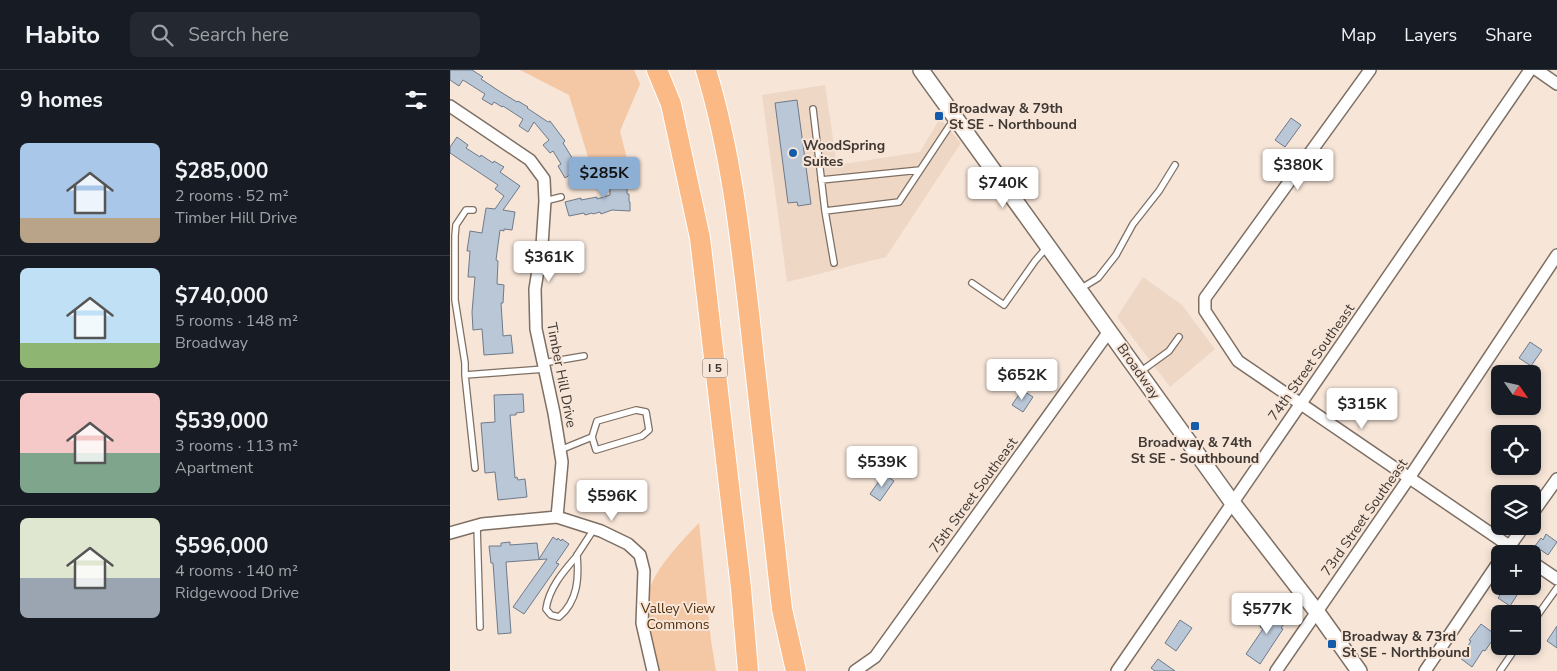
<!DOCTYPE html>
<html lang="en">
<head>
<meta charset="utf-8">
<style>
	:root { --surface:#171b24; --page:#242831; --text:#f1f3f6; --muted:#9ea1a6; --line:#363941; --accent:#8eafd4 }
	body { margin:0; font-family:"Nunito Sans",sans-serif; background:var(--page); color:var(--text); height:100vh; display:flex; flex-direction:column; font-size:19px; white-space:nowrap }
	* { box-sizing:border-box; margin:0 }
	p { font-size:16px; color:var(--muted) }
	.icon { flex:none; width:28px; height:28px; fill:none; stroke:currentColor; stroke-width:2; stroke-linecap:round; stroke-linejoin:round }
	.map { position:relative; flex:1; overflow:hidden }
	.details { display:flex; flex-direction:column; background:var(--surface); width:450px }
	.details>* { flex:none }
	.needle { width:32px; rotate:124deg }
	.buttons { position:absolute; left:1041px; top:295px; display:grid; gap:10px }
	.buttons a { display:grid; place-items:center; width:50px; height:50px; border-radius:8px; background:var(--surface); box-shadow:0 2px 8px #0003; font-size:25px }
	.price { position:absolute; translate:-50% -42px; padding:0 11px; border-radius:5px; background:#fff; color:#222; font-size:16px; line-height:32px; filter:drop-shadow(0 1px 2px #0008) }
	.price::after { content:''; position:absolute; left:50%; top:30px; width:15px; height:11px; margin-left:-8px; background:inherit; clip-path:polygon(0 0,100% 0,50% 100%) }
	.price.selected { background:var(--accent); color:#111 }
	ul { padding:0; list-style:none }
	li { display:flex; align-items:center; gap:15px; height:125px; padding:0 20px }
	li+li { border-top:1px solid var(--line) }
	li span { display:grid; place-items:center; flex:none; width:140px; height:100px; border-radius:8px; color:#555 }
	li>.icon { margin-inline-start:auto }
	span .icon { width:60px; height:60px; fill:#fffc; stroke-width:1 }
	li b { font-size:21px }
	h2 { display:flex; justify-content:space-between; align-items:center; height:60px; padding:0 20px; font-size:21px }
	header { display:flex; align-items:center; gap:30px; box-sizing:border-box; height:70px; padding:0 25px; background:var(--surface); border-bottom:1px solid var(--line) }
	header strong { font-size:24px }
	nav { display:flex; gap:28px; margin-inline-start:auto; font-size:18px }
	.search { width:350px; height:45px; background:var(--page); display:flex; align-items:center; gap:12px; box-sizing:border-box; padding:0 18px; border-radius:8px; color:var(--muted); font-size:19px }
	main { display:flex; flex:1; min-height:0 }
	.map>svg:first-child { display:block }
	.built { fill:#efd7c5 }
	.green { fill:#f4c7a5 }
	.building { fill:#bac7d7; stroke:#6f7a89 }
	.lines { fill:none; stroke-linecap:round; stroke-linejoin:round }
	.lane-casing { stroke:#7e6f63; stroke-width:8 }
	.street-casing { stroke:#7e6f63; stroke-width:14 }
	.secondary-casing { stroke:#7e6f63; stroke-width:18 }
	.highway-casing { stroke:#fff; stroke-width:22 }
	.lane { stroke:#fff; stroke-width:5.5 }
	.street { stroke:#fff; stroke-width:11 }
	.secondary { stroke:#fff; stroke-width:15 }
	.highway { stroke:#fab985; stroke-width:20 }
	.poi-dot { fill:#145cab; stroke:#f7e5d8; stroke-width:2 }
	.labels { text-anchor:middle; stroke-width:4; stroke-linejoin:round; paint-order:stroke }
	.shield { fill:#f7e5d8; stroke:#766c64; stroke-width:1 }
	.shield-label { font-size:12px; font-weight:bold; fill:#3f3833 }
	.poi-label { font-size:14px; font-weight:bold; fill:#3f3833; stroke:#f7e5d8; text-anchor:start }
	.street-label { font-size:14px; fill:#3f3833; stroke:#f7e5d8 }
	.park-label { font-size:14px; fill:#542f0b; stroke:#f7e5d8 }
</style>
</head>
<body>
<header>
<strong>Habito</strong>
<div class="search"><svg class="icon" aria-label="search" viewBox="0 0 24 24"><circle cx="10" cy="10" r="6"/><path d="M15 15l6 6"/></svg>Search here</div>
<nav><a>Map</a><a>Layers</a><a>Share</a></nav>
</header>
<main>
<section class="details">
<h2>9 homes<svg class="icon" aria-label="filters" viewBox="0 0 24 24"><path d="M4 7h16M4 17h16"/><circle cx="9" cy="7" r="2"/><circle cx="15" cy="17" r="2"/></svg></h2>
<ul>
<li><span style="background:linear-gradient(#a9c7e8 75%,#b9a48a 0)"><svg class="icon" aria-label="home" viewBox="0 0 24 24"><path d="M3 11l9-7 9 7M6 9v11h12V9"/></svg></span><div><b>$285,000</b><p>2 rooms · 52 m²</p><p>Timber Hill Drive</p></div></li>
<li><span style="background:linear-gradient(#bfe0f5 75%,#8fb573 0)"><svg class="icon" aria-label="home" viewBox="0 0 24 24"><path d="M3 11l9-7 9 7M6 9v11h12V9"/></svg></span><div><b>$740,000</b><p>5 rooms · 148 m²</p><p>Broadway</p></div></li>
<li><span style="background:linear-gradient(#f6c9c9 60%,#7fa58c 0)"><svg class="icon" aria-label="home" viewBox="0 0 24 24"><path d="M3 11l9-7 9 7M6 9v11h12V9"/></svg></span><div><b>$539,000</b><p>3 rooms · 113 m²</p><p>Apartment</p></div></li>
<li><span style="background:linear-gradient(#dfe7d0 60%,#9aa5b1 0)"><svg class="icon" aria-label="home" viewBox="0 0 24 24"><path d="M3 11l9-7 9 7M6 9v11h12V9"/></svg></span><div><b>$596,000</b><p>4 rooms · 140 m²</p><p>Ridgewood Drive</p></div></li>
</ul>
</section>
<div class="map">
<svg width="1107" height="601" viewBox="0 0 1107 601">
	<rect width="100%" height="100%" fill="#f7e5d8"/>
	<path class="built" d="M375,15L387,95L470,82L490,48L511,73L436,187L337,212L312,25Z
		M693,207L732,235L765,279L720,317L667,247Z"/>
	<path class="green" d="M70,0H184L190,14L170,61L177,89L143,103L119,25Z
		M249,453L261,571L266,601H209C203,578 191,545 199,521C206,497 232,471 249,453Z"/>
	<path class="building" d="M0,0H22L33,7L31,9L49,21L67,32L68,31L78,37L77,38L98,52L100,51L115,71L113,73L129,99L115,108L108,96L111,94L103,81L100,83L93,75L99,70L84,52L78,62L69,56L73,49L53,36L52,37L44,32L42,35L32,29L35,24L13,10L9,16L0,10Z
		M347,30L361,134L348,136L347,132L338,133L325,33Z
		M841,48L851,55L835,77L825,70Z
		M7,67L18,75L16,78L30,87L31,85L43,93L44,91L54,97L50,102L70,116L53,140L65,142L62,160L54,159V161L50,160L46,190L48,191L47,214L54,215L53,233H51L53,264V266L61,265L63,283L34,285L32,259L23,260L22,242L25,207H18L20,181H17L20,161L32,163L36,138L45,139L54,126L45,119L48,115L0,83V77Z
		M159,101H174L175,116H177V124H179V132H180V141L162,140L151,144L150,142L143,144L142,143L135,145L134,143L119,146L115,132L131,128V130L147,127V129L160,125Z
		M1080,272L1092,280L1081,296L1069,288Z
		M572,320L583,327L573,342L562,335Z
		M73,324L74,342L66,343V345H60L65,408L67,407L68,410L75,409L77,427L48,430L45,402L35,403L31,353L45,352L44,325Z
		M434,404L444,411L430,431L420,424Z
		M1096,464L1107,472L1098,485L1085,476L1091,468L1093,470Z
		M103,467L107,470L108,468L111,471L112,469L119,474L106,493L109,494L74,544L63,537L97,489L56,492L61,563L48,564L43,493H41L39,476H51V473L60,472V475L87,473L89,489Z
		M1056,516H1073L1060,536L1048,528Z
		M819,537L837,550L831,558L833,559L810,594L796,584L813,559L810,557L815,550L812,547Z
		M730,550L742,558L726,581L715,573Z
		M1031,554L1046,565L1035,581L1033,580L1022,597L1010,588L1021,571L1019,570Z
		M1107,556V578L1097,571Z
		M708,589L725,601H705L701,598Z"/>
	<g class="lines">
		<g class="lane-casing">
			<path id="lane" d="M363,39L375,141L449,132L504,49
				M371,110L470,100
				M95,131L111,127
				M23,140H16L6,155L5,166V230L15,293V305L95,299
				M375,141L384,193
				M92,175L111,176
				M522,213L554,235L585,191L597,177
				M630,219L648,208L666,185L683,154L709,121L725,95
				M93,293L134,286
				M690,302L719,281L729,267
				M15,305L25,398
				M110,380L142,367L146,380L192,366L199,360L196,342L186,340L147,351L142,367
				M27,455L30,557
				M127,485C129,508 128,531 109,547L101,545L96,539C99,518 113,502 126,487L127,485L144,459
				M1082,553L1107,518
				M1050,601L1067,576"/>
		</g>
		<g class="street-casing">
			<path id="street" d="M920,0L755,228V241L788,291L1071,484
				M1087,0L1107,14
				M0,36L80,90L94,109L95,131L92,175L85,219L86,259L104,343L112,392L107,447
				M1082,444L1107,409
				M0,463L32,454L107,447L151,461L178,474L190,485L194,501L192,553L203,601
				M1054,484L1074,456
				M1082,492L1107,509
				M405,601L425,587L660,260
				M667,601L1080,0
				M826,601L959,408L1107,185
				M975,601L1050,490"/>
		</g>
		<g class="secondary-casing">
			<path id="secondary" d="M471,0L782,432L867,542L909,601"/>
		</g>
		<g class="highway-casing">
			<path id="highway" d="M207,0L221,34L250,168L291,518L298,601
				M256,0C282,85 291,173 301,261C311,354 322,447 332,539L346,601"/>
		</g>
		<use href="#lane" class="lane"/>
		<use href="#street" class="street"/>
		<use href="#secondary" class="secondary"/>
		<use href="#highway" class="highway"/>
	</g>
	<g class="poi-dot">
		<rect x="484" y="41" width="10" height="10" rx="2.5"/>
		<circle cx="343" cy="83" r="5"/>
		<rect x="740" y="351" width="10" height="10" rx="2.5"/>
		<rect x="877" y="569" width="10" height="10" rx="2.5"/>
	</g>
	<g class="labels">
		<rect class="shield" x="252.5" y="288.5" width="25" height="19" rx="4"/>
		<g class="shield-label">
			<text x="265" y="302">I 5</text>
		</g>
		<g class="poi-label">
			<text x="499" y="43">Broadway &amp; 79th<tspan x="499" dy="16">St SE - Northbound</tspan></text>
			<text x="353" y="80">WoodSpring<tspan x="353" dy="16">Suites</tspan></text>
			<text x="745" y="377" text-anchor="middle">Broadway &amp; 74th<tspan x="745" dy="16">St SE - Southbound</tspan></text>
			<text x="892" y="571">Broadway &amp; 73rd<tspan x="892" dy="16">St SE - Northbound</tspan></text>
		</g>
		<g class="street-label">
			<text transform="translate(861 292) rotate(-55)" y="5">74th Street Southeast</text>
			<text transform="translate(689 301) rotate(55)" y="5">Broadway</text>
			<text transform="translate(112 305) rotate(79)" y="5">Timber Hill Drive</text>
			<text transform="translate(523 425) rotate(-54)" y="5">75th Street Southeast</text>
			<text transform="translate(914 447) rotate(-55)" y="5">73rd Street Southeast</text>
		</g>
		<g class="park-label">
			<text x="228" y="543">Valley View<tspan x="228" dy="16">Commons</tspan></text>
		</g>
	</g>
</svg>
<div class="buttons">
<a><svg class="needle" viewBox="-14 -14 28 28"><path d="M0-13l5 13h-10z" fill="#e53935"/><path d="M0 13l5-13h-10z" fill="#9ea1a6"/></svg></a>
<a><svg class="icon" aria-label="locate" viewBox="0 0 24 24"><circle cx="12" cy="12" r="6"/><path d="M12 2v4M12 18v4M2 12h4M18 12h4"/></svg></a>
<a><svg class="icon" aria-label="layers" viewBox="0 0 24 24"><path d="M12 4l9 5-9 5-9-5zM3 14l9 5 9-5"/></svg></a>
<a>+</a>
<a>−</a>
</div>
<b class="price" style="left:848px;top:121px">$380K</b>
<b class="price selected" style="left:154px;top:129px">$285K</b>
<b class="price" style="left:553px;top:139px">$740K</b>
<b class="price" style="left:99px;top:213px">$361K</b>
<b class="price" style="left:572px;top:331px">$652K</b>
<b class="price" style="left:912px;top:360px">$315K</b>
<b class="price" style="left:432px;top:418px">$539K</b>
<b class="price" style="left:162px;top:452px">$596K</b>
<b class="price" style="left:817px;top:565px">$577K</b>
</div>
</main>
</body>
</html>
